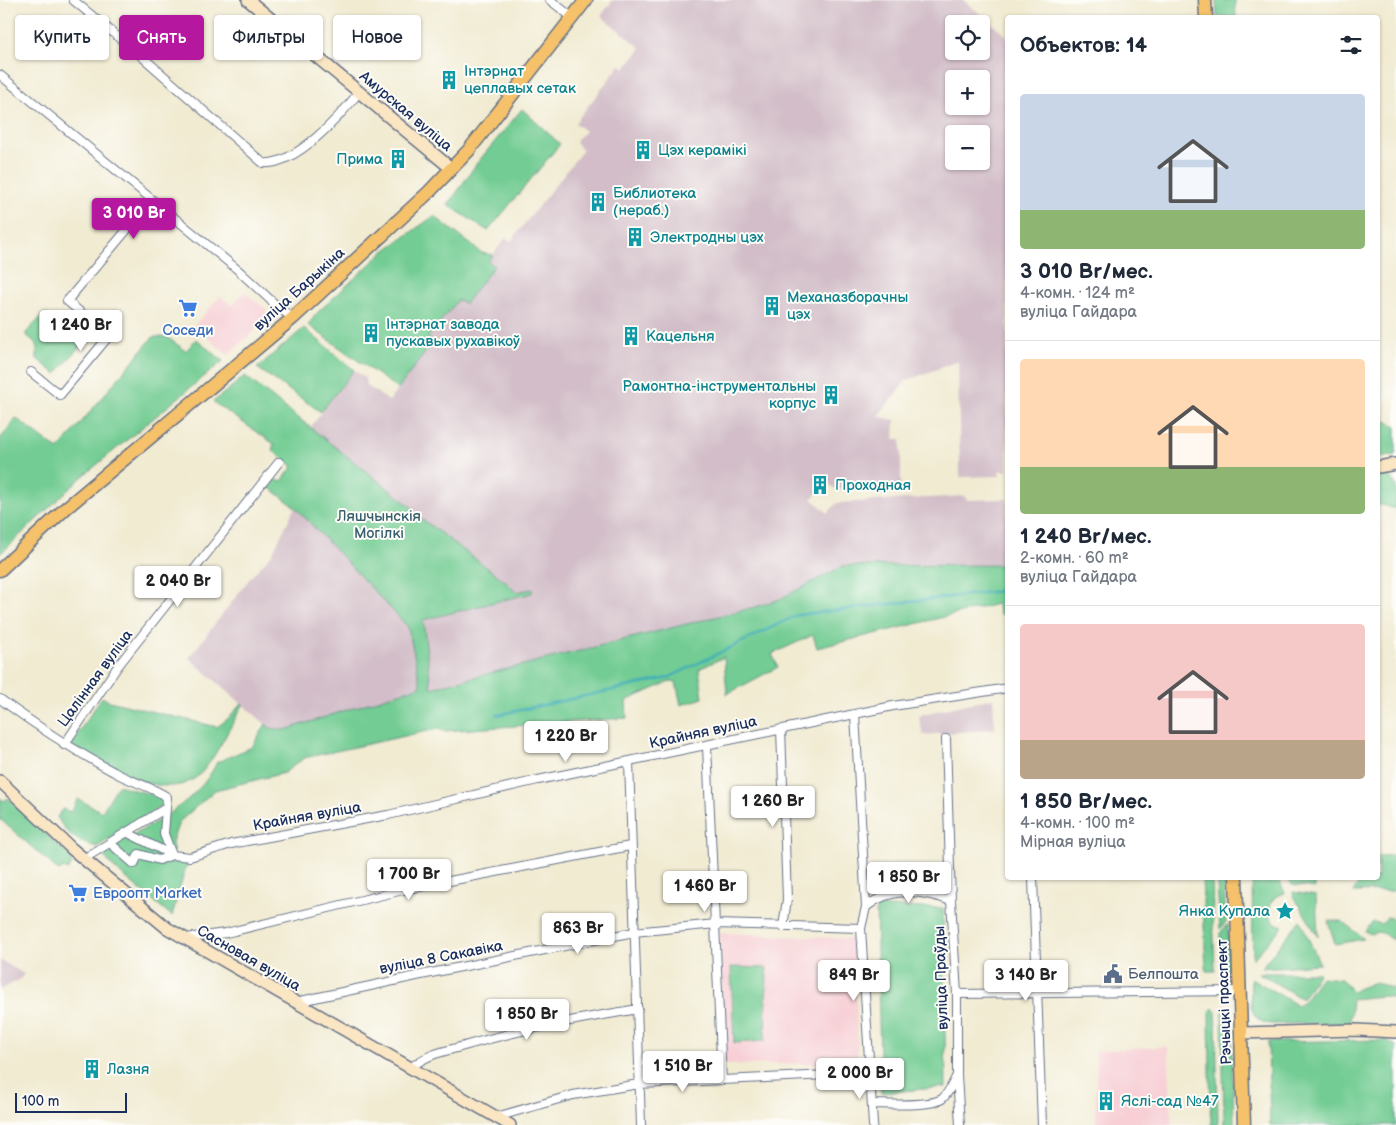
<!DOCTYPE html>
<html lang="ru">
<head>
<meta charset="utf-8">
<style>
	:root { --surface:#fff; --page:#f6f6f7; --text:#1f2937; --muted:#747a83; --line:#e0e1e3; --accent:#b5179e }
	body { margin:0; font-family:"Balsamiq Sans",sans-serif; background:var(--page); color:var(--text); height:100vh; display:flex; flex-direction:column; font-size:19px; white-space:nowrap }
	* { box-sizing:border-box; margin:0 }
	p { font-size:16px; color:var(--muted) }
	.icon { flex:none; width:28px; height:28px; fill:none; stroke:currentColor; stroke-width:2; stroke-linecap:round; stroke-linejoin:round }
	.map { position:relative; flex:1; overflow:hidden }
	.drawer { position:absolute; left:1005px; top:15px; width:375px; height:865px; display:flex; flex-direction:column; background:var(--surface); border-radius:5px; box-shadow:0 1px 4px #0004 }
	.drawer>* { flex:none }
	.hud { position:absolute; left:15px; top:15px; width:475px; height:45px; display:flex; gap:10px }
	.fabs { position:absolute; left:945px; top:15px; display:grid; gap:10px }
	.fabs a { display:grid; place-items:center; width:45px; height:45px; border-radius:5px; background:var(--surface); box-shadow:0 1px 4px #0004; font-size:25px }
	.scale { position:absolute; left:15px; bottom:12px; width:112px; box-sizing:border-box; padding-left:5px; border:2px solid #1b2f5e; border-top:0; font-size:14px; line-height:18px; white-space:nowrap; color:#1b2f5e; -webkit-text-stroke:4px #fdfcf7; paint-order:stroke }
	.price { position:absolute; translate:-50% -42px; padding:0 11px; border-radius:5px; background:#fff; color:#222; font-size:16px; line-height:32px; filter:drop-shadow(0 1px 2px #0008) }
	.price::after { content:''; position:absolute; left:50%; top:30px; width:15px; height:11px; margin-left:-8px; background:inherit; clip-path:polygon(0 0,100% 0,50% 100%) }
	.price.on { background:var(--accent); color:#fff }
	ul { padding:0; list-style:none }
	li { display:grid; align-content:center; gap:10px; height:265px; padding:0 15px }
	li+li { border-top:1px solid var(--line) }
	li span { display:grid; place-items:center; height:155px; border-radius:5px; color:#555 }
	li>.icon { margin-inline-start:auto }
	span .icon { width:90px; height:90px; fill:#fffc; stroke-width:1 }
	li b { font-size:21px }
	h2 { display:flex; justify-content:space-between; align-items:center; height:60px; padding:0 15px; font-size:21px }
	.pill { padding:0 18px; border-radius:5px; background:var(--surface); box-shadow:0 1px 4px #0004; font-size:18px; line-height:45px }
	.pill.on { background:var(--accent); color:#fff }
	.map>svg:first-child { display:block }
	.built { fill:#f7cfd5 }
	.industrial { fill:#d2bdc8; fill-rule:evenodd }
	.green { fill:#72cc93; stroke:#467e78 }
	.lines { fill:none; stroke-linecap:round; stroke-linejoin:round }
	.stream { stroke:#3cadb7; stroke-width:2.5 }
	.street-casing { stroke:#667187; stroke-width:10 }
	.secondary-casing { stroke:#667187; stroke-width:14 }
	.primary-casing { stroke:#667187; stroke-width:15 }
	.street { stroke:#fff; stroke-width:8 }
	.secondary { stroke:#fbe6c4; stroke-width:11 }
	.primary { stroke:#f5c16b; stroke-width:12 }
	.labels { text-anchor:middle; stroke-width:4; stroke-linejoin:round; paint-order:stroke }
	.culture-label { font-size:15px; fill:#0d838f; stroke:#fdfcf7; text-anchor:start }
	.street-label { font-size:15px; fill:#1b2f5e; stroke:#fdfcf7 }
	.shop-label { font-size:15px; fill:#366cbe; stroke:#fdfcf7 }
	.park-label { font-size:15px; fill:#355e6e; stroke:#fdfcf7 }
	.service-label { font-size:15px; fill:#4e5e75; stroke:#fdfcf7; text-anchor:start }
</style>
</head>
<body>
<div class="map">
<svg width="1396" height="1125" viewBox="0 0 1396 1125">
	<rect width="100%" height="100%" fill="#fdfcf7"/>
	<filter id="ink" filterUnits="userSpaceOnUse"><feTurbulence type="fractalNoise" baseFrequency=".02" numOctaves="2"/><feDisplacementMap in="SourceGraphic" scale="10" xChannelSelector="R" yChannelSelector="G"/><feConvolveMatrix kernelMatrix="1 2 1 2 8 2 1 2 1" color-interpolation-filters="sRGB"/></filter>
	<filter id="wash" filterUnits="userSpaceOnUse"><feTurbulence type="fractalNoise" baseFrequency=".0096" numOctaves="4" result="noise"/><feDisplacementMap in="SourceGraphic" scale="20" xChannelSelector="R" yChannelSelector="G"/><feGaussianBlur stdDeviation="1.12" result="paint"/><feColorMatrix in="noise" values="0 0 0 0 0 0 0 0 0 0 0 0 0 0 0 0 0 1.4 0 .05"/><feComposite in="paint" operator="in"/></filter>
	<g filter="url(#wash)">
		<rect width="100%" height="100%" fill="#f1ebd2"/>
		<path class="built" d="M244,292L267,310V319L228,355L194,326L220,296L232,306Z
			M720,933L855,939L858,1063L724,1065Z
			M1168,1046L1172,1125H1096V1051Z"/>
		<path class="industrial" d="M613,0H963L1007,36V471H999L1000,476L960,477L958,361L906,381L878,416L895,420L894,439H901V487L836,490L827,482L812,499L828,513L837,503L964,496L967,500L1007,499V565L843,566L780,599L759,606L431,688L423,620L532,593L516,592L505,581L411,511L413,508L310,428L354,370L365,378L366,385L389,401L433,342L428,337L458,300L465,304L494,266L488,261L506,238L511,241L583,150L575,142L585,131L575,123L620,65L625,68L641,48L601,16ZM954,24H981V51H954ZM954,79H981V106H954ZM954,134H981V161H954Z
			M295,507L408,627L421,687L285,730L270,728L189,658L251,577L272,554Z
			M993,698L995,729L923,735L919,717L923,714Z
			M0,960L24,974L19,980L0,990Z"/>
		<path class="green" d="M1216,0H1235L1236,17H1217Z
			M522,109L560,144L488,231L448,205L477,163Z
			M434,216L482,253L493,255L488,261L494,266L465,304L458,300L428,337L433,342L398,389L308,325L317,313L383,252Z
			M45,313L82,344L56,374L37,359V344L25,334Z
			M304,328L354,370L321,412L257,368Z
			M153,337H167L186,351L196,339L223,361L82,477L0,554V439L16,418L58,450Z
			M245,376L414,509L411,511L505,581L516,592L532,589V593L423,620L431,688L759,606L780,599L843,566L1007,565V613L1000,615L997,604L817,648L813,635L772,654L778,667L727,694L724,657L699,669L703,698L681,705L676,682L671,681L626,701L627,718L444,731L437,729L304,758L284,773L215,790L179,822L172,842L175,860L187,863L172,916L113,867L101,853C142,829 196,807 217,762L252,747L266,724L270,728L285,730L421,686L408,627L295,507L269,487L274,480L282,481L293,466L272,450L274,444L213,402Z
			M1378,417L1396,426V455L1378,457Z
			M1385,471L1396,485V509L1379,504L1378,507V472Z
			M102,697L109,701L217,727L229,718L242,703L243,705C231,725 218,753 203,771C169,810 104,763 70,745Z
			M118,785L163,798L162,806L97,847C76,841 68,836 57,817L63,809L71,812L78,799L102,812Z
			M0,798L4,801L8,798L70,856L72,864L68,870L64,868L59,871L0,819Z
			M1396,855V891L1353,892L1363,878H1378V856Z
			M1202,878H1212L1215,971H1206Z
			M1252,878H1278L1285,893C1269,896 1267,909 1273,922L1283,926L1253,959Z
			M1288,878H1315V888L1292,885Z
			M1217,882H1224L1226,922L1220,929Z
			M1293,892L1316,896L1318,937L1294,896Z
			M876,907L943,908L946,1087L881,1093Z
			M1387,917L1396,919V939H1391C1384,932 1379,931 1370,934L1365,931L1373,922L1382,924Z
			M1300,920L1320,964L1261,968Z
			M1328,921H1342L1364,939L1335,944Z
			M1228,924L1229,969L1221,970L1220,933Z
			M731,967L767,968L765,1041L734,1043Z
			M1259,973H1319L1302,999Z
			M1321,977L1341,979L1352,991L1375,982L1396,990V998L1383,996L1352,999L1350,1023L1269,1024C1246,1019 1251,997 1251,978L1297,1005L1304,1001Z
			M1213,1008L1216,1012L1218,1125H1211L1209,1012Z
			M1226,1008L1231,1010L1234,1125H1224L1222,1012L1223,1008Z
			M1387,1040L1396,1046V1125H1270L1268,1042Z"/>
		<g class="lines">
			<path class="stream" d="M497,715L668,678L797,615L1008,590"/>
		</g>
	</g>
	<g filter="url(#ink)">
		<g class="lines">
			<g class="street-casing">
				<path id="street" d="M73,0L139,54L263,163C296,166 341,115 360,91
					M550,0L573,18
					M0,75L238,270L278,307L293,318
					M31,372L60,395L109,336L67,301L152,200
					M0,699C38,727 73,750 114,772C131,782 151,786 167,797L166,808L85,858
					M855,714L866,907L861,928L873,1125
					M781,729L787,899L783,927
					M946,739L951,901L957,994V1075L960,1125
					M64,745L118,666L279,462
					M707,746L722,1080
					M629,761L641,1125
					M128,833L172,855L190,857L231,844L388,815L538,780L893,706L1008,688
					M110,843L134,864L139,854L159,860L172,855L164,834L166,808
					M1033,878L1042,1125
					M866,907C892,886 921,890 951,901
					M186,938L226,933L403,890L630,846
					M957,994L1240,991
					M296,1002L421,975L634,932L716,924L861,928
					M411,1068C426,1054 445,1051 464,1046C521,1029 579,1019 638,1009
					M872,1104C887,1104 930,1107 942,1099C949,1093 953,1083 957,1075
					M496,1117L573,1095L639,1084L869,1073"/>
			</g>
			<g class="secondary-casing">
				<path id="secondary" d="M248,0L452,169
					M1378,467L1396,464
					M0,781L72,849L167,928L510,1125
					M1242,1033L1356,1030L1396,1032"/>
			</g>
			<g class="primary-casing">
				<path id="primary" d="M1205,0L1206,18
					M0,570L66,508L293,318L429,192L469,150L586,0
					M1236,878L1244,1125"/>
			</g>
			<use href="#street" class="street"/>
			<use href="#secondary" class="secondary"/>
			<use href="#primary" class="primary"/>
		</g>
	</g>
	<defs>
		<g id="building-bare" transform="scale(1.5)"><path d="M-4-6H4V6H1V3H-1V6H-4ZM-2.5-4.3h1.7v1.8h-1.7ZM.8-4.3h1.7v1.8H.8ZM-2.5-1h1.7V.8h-1.7ZM.8-1h1.7V.8H.8Z" fill="#0f9aa8" stroke="#fdfcf7" stroke-width="2.5" paint-order="stroke"/></g>
		<g id="supermarket-bare" transform="scale(1.5)"><path d="M-6-5.5h2.5l.6 2H6L4.5 2H-2.5L-4.4-4H-6ZM-1.5 3.2a1.3 1.3 0 1 0 .1 0ZM3 3.2a1.3 1.3 0 1 0 .1 0Z" fill="#3f7fe0" stroke="#fdfcf7" stroke-width="2.5" paint-order="stroke"/></g>
		<g id="sight-bare" transform="scale(1.5)"><path d="M0-6L1.8-2.2L6-1.7L2.9 1.2L3.7 5.4L0 3.3L-3.7 5.4L-2.9 1.2L-6-1.7L-1.8-2.2Z" fill="#0f9aa8" stroke="#fdfcf7" stroke-width="2.5" paint-order="stroke"/></g>
		<g id="civic-bare" transform="scale(1.5)"><path d="M-.6-6.5H3V-4.5H.6V-3L4-1V1h2V6H-6V1h2V-1L-.6-3ZM-1.2 2.5V6h2.4V2.5Z" fill="#5c6f8a" stroke="#fdfcf7" stroke-width="2.5" paint-order="stroke"/></g>
	</defs>
	<g fill-rule="evenodd">
		<use href="#building-bare" x="449" y="80"/>
		<use href="#building-bare" x="643" y="150"/>
		<use href="#building-bare" x="398" y="159"/>
		<use href="#building-bare" x="598" y="202"/>
		<use href="#building-bare" x="635" y="237"/>
		<use href="#building-bare" x="772" y="306"/>
		<use href="#supermarket-bare" x="188" y="308"/>
		<use href="#building-bare" x="371" y="333"/>
		<use href="#building-bare" x="631" y="336"/>
		<use href="#building-bare" x="831" y="395"/>
		<use href="#building-bare" x="820" y="485"/>
		<use href="#supermarket-bare" x="78" y="893"/>
		<use href="#sight-bare" x="1285" y="911"/>
		<use href="#civic-bare" x="1113" y="974"/>
		<use href="#building-bare" x="92" y="1069"/>
		<use href="#building-bare" x="1106" y="1101"/>
	</g>
	<g class="labels">
		<g class="culture-label">
			<text x="464" y="76">Інтэрнат<tspan x="464" dy="17">цеплавых сетак</tspan></text>
			<text x="658" y="155">Цэх керамікі</text>
			<text x="383" y="164" text-anchor="end">Прима</text>
			<text x="613" y="198">Библиотека<tspan x="613" dy="17">(нераб.)</tspan></text>
			<text x="650" y="242">Электродны цэх</text>
			<text x="787" y="302">Механазборачны<tspan x="787" dy="17">цэх</tspan></text>
			<text x="386" y="329">Інтэрнат завода<tspan x="386" dy="17">пускавых рухавікоў</tspan></text>
			<text x="646" y="341">Кацельня</text>
			<text x="816" y="391" text-anchor="end">Рамонтна-інструментальны<tspan x="816" dy="17">корпус</tspan></text>
			<text x="835" y="490">Проходная</text>
			<text x="1270" y="916" text-anchor="end">Янка Купала</text>
			<text x="107" y="1074">Лазня</text>
			<text x="1121" y="1106">Яслі-сад №47</text>
		</g>
		<g class="street-label">
			<text transform="translate(406 111) rotate(40)" y="5">Амурская вуліца</text>
			<text transform="translate(299 289) rotate(-42)" y="5">вуліца Барыкіна</text>
			<text transform="translate(95 678) rotate(-54)" y="5">Цалінная вуліца</text>
			<text transform="translate(703 732) rotate(-12)" y="5">Крайняя вуліца</text>
			<text transform="translate(307 816) rotate(-10)" y="5">Крайняя вуліца</text>
			<text transform="translate(441 957) rotate(-11)" y="5">вуліца 8 Сакавіка</text>
			<text transform="translate(249 958) rotate(30)" y="5">Сасновая вуліца</text>
			<text transform="translate(941 978) rotate(-92)" y="5">вуліца Праўды</text>
			<text transform="translate(1224 1002) rotate(-92)" y="5">Рэчыцкі праспект</text>
		</g>
		<g class="shop-label">
			<text x="188" y="335">Соседи</text>
			<text x="93" y="898" text-anchor="start">Евроопт Market</text>
		</g>
		<g class="park-label">
			<text x="379" y="521">Ляшчынскія<tspan x="379" dy="17">Могілкі</tspan></text>
		</g>
		<g class="service-label">
			<text x="1128" y="979">Белпошта</text>
		</g>
	</g>
</svg>
<div class="fabs">
<a><svg class="icon" aria-label="locate" viewBox="0 0 24 24"><circle cx="12" cy="12" r="6"/><path d="M12 2v4M12 18v4M2 12h4M18 12h4"/></svg></a>
<a>+</a>
<a>−</a>
</div>
<div class="scale">100 m</div>
<b class="price on" style="left:134px;top:240px">3 010 Br</b>
<b class="price" style="left:81px;top:352px">1 240 Br</b>
<b class="price" style="left:178px;top:608px">2 040 Br</b>
<b class="price" style="left:566px;top:763px">1 220 Br</b>
<b class="price" style="left:773px;top:828px">1 260 Br</b>
<b class="price" style="left:409px;top:901px">1 700 Br</b>
<b class="price" style="left:909px;top:904px">1 850 Br</b>
<b class="price" style="left:705px;top:913px">1 460 Br</b>
<b class="price" style="left:578px;top:955px">863 Br</b>
<b class="price" style="left:854px;top:1002px">849 Br</b>
<b class="price" style="left:1026px;top:1002px">3 140 Br</b>
<b class="price" style="left:527px;top:1041px">1 850 Br</b>
<b class="price" style="left:683px;top:1093px">1 510 Br</b>
<b class="price" style="left:860px;top:1100px">2 000 Br</b>
<div class="hud">
<a class="pill">Купить</a>
<a class="pill on">Снять</a>
<a class="pill">Фильтры</a>
<a class="pill">Новое</a>
</div>
<section class="drawer">
<h2>Объектов: 14<svg class="icon" aria-label="filters" viewBox="0 0 24 24"><path d="M4 7h16M4 17h16"/><circle cx="9" cy="7" r="2"/><circle cx="15" cy="17" r="2"/></svg></h2>
<ul>
<li><span style="background:linear-gradient(#c9d6e8 75%,#8fb573 0)"><svg class="icon" aria-label="home" viewBox="0 0 24 24"><path d="M3 11l9-7 9 7M6 9v11h12V9"/></svg></span><div><b>3 010 Br/мес.</b><p>4-комн. · 124 m²</p><p>вуліца Гайдара</p></div></li>
<li><span style="background:linear-gradient(#ffd9b3 70%,#8fb573 0)"><svg class="icon" aria-label="home" viewBox="0 0 24 24"><path d="M3 11l9-7 9 7M6 9v11h12V9"/></svg></span><div><b>1 240 Br/мес.</b><p>2-комн. · 60 m²</p><p>вуліца Гайдара</p></div></li>
<li><span style="background:linear-gradient(#f6c9c9 75%,#b9a48a 0)"><svg class="icon" aria-label="home" viewBox="0 0 24 24"><path d="M3 11l9-7 9 7M6 9v11h12V9"/></svg></span><div><b>1 850 Br/мес.</b><p>4-комн. · 100 m²</p><p>Мірная вуліца</p></div></li>
</ul>
</section>
</div>
</body>
</html>
